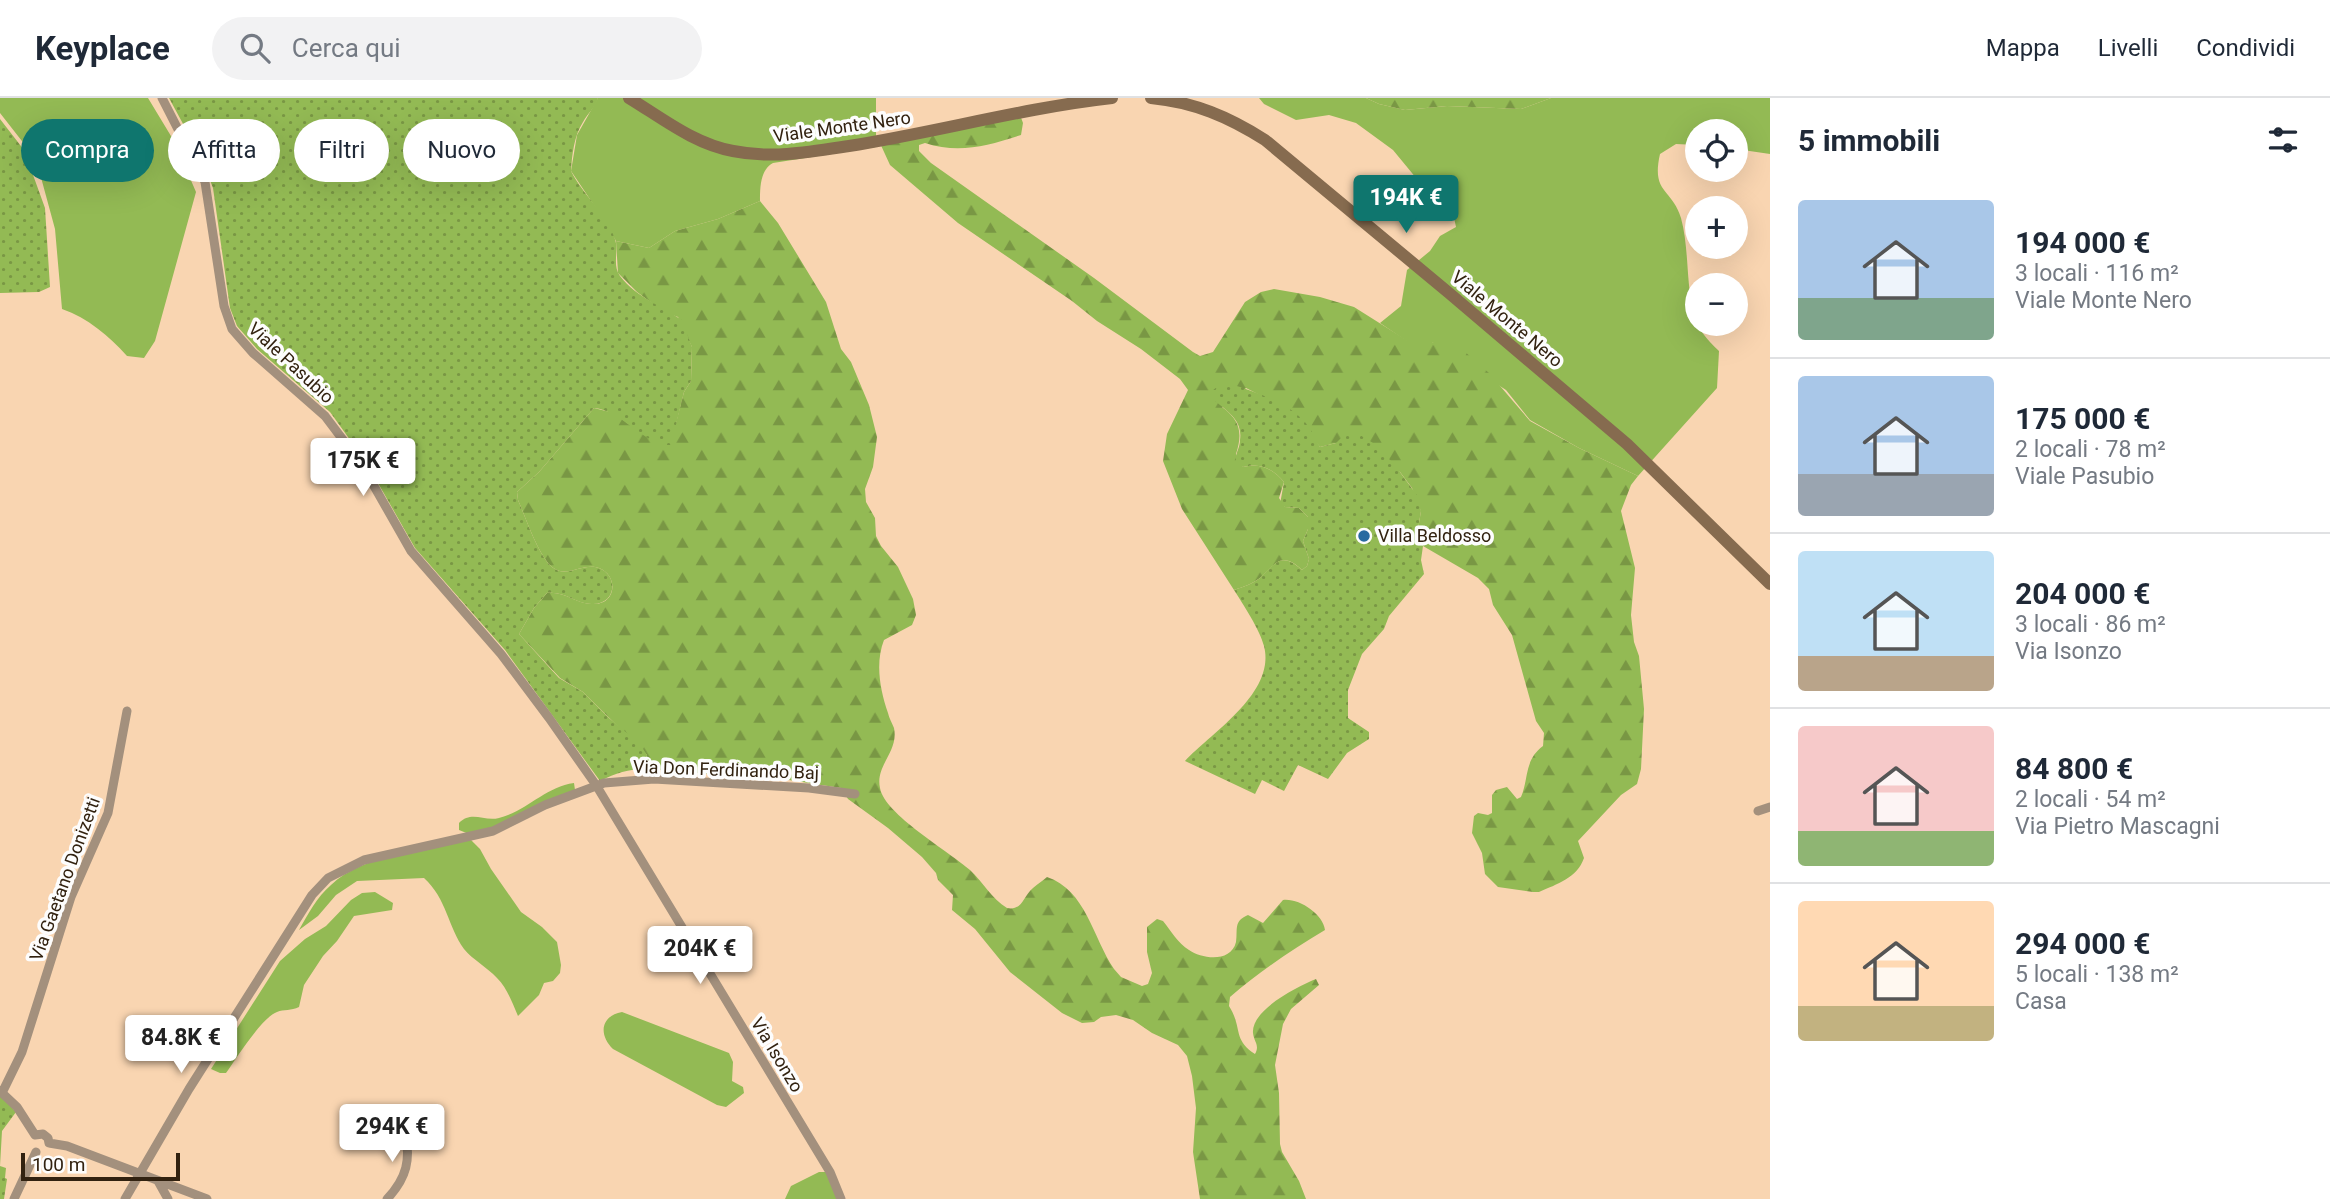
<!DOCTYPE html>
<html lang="it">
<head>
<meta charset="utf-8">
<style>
	:root { --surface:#fff; --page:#f2f2f3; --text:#1f2937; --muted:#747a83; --line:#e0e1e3; --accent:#0f766e }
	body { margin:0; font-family:Roboto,sans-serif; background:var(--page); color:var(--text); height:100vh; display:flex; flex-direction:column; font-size:26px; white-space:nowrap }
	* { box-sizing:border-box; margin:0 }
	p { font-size:23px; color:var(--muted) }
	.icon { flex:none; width:38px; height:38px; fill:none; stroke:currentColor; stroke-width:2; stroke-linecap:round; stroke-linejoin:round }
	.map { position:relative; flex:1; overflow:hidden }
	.sheet { display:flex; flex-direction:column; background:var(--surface); width:560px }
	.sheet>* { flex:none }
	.banner { position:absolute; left:21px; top:21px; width:665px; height:63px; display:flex; gap:14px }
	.fabs { position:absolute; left:1685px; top:21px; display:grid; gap:14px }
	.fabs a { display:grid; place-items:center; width:63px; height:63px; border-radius:50%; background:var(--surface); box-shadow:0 7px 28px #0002; font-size:35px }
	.scale { position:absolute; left:21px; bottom:18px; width:159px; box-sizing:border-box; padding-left:7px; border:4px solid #322210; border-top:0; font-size:19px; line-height:24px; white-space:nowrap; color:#322210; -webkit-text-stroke:5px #fdfdfd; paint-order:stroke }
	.price { position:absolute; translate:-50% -60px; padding:0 16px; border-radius:7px; background:#fff; color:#222; font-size:23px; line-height:46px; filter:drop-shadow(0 2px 4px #0008) }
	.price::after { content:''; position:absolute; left:50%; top:42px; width:21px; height:16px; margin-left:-10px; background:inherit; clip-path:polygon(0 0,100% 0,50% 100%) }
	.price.selected { background:var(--accent); color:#fff }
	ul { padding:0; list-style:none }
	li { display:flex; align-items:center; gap:21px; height:175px; padding:0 28px }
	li+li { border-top:2px solid var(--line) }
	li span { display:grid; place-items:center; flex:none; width:196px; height:140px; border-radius:7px; color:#555 }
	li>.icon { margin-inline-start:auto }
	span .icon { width:84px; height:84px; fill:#fffc; stroke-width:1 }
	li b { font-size:30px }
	h2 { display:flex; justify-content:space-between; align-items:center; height:84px; padding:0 28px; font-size:30px }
	.tag { padding:0 24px; border-radius:32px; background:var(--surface); box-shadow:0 7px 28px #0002; font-size:24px; line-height:63px }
	.tag.selected { background:var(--accent); color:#fff }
	header { display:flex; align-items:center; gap:42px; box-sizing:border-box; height:98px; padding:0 35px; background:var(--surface); border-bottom:2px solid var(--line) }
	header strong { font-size:33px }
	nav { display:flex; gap:38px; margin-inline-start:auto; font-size:24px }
	.search { width:490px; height:63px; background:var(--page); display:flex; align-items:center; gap:18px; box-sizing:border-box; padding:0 24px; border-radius:38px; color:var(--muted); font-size:26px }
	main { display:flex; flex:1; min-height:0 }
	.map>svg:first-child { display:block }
	.grass { fill:#93ba54 }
	.forest { fill:url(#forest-firs) }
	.garden { fill:url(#garden-dots) }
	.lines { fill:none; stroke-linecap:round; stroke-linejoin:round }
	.street { stroke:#a3907d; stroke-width:9 }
	.secondary { stroke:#866b4f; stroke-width:12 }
	.poi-dot { fill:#286aa0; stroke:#fdfdfd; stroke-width:2.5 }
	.labels { text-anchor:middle; stroke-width:7; stroke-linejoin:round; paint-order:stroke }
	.street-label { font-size:18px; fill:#322210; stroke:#fdfdfd }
	.poi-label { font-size:18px; fill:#322210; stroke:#fdfdfd; text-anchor:start }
</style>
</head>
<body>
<header>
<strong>Keyplace</strong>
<div class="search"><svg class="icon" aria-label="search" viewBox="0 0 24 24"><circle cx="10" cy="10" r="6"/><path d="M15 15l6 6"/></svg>Cerca qui</div>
<nav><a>Mappa</a><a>Livelli</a><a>Condividi</a></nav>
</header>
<main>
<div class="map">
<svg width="1770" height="1101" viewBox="0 0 1770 1101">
	<defs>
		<pattern id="forest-firs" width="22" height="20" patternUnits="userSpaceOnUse" patternTransform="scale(1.75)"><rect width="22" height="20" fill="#93ba54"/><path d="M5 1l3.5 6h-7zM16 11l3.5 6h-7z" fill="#799744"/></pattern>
		<pattern id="garden-dots" width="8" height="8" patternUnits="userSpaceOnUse" patternTransform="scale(1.75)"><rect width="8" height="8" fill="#93ba54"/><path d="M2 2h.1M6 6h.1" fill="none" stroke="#799744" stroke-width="1.8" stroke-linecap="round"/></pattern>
	</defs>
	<rect width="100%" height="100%" fill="#f9d5b1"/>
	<path class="grass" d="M0,0H148L174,43L196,94L155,243L144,260L127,258C109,238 88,220 62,211L55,131L36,61L0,15Z
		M598,0H876V49L773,65C760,72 760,90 760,103L718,121L675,133L649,150L616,143L606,125L571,73L577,37Z
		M1259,0H1366L1379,6L1405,12L1447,8L1521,11L1551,0H1770V56L1736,51V33H1698L1697,47L1676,46L1660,56C1651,96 1672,90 1681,120C1689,150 1686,182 1693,213C1697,230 1706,241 1719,253L1717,290L1638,378L1579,350L1530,322L1506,292L1432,244H1408L1380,225L1401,208L1407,172L1430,153L1440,138L1456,129L1453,115L1440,109L1393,52L1356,25L1329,17L1296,22L1264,6Z
		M574,685L575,692L494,731L469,736L459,732V725C472,712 484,724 499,720C527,713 545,689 574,685Z
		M471,742L480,751L491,771L521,814L542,829L557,844L561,867L560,875L553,883L544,885L539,897L518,918C512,904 507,890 497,880C487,869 473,862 464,851C448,829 447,801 424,780L357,783L336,797L318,818L299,832C308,816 317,799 331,787C363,756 428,752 471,742Z
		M375,794L393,805L392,812L354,818L337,843L323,858L304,887L299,909C291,913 284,911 277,914C262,919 236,961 226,975H220L211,971L280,863L305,841L326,828L351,802L362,795Z
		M622,914L729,955L733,964L732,983L743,989L744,995L726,1009L717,1007L613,951C598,936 601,918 622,914Z
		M819,1074H830L841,1101H785L791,1088Z"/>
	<path class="forest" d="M1366,0H1551L1521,11L1447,8L1405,12L1379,6Z
		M1019,14L1023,25L1021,37C987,48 959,56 925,45L919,47V53L931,65L1094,180L1193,254L1200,258L1213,254L1245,204L1261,194L1274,191L1320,199L1354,209L1408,243L1432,244L1464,253L1489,275L1530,323L1579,350L1638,378L1631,387L1621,413L1635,470L1631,517L1634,544L1639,558L1644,611L1641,671L1637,686L1621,697L1578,743L1584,760C1577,780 1557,786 1539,794H1533L1498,789L1485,776L1482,755L1472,735L1474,718L1478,715L1488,717L1492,715V697L1496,692L1507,689L1517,701L1521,699C1529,680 1524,662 1543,648L1544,635L1536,623L1512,537L1493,507L1489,491L1478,480L1423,448L1417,437L1421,413L1412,390L1400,374L1336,345L1320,349L1291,313L1246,290L1222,309C1240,322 1243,335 1236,356L1243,369C1260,364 1273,371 1284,384L1279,400L1285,409L1299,410L1308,419V431L1303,443L1309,461L1307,468L1302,472C1281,452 1275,467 1260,480C1252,486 1243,489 1234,492L1182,411L1163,363L1167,336L1188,292L1180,281L1141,251L1097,223L1072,203L958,125L890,67L879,43Z
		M760,103L778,125L826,204L841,251L851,264L869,307L877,339L873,369L865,391L866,404L875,420L876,438L881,448L898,469L913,501L916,517L912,527L884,542C875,565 880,592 888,615C889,620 892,625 894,630C899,654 875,667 880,690C884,716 950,754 970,772C983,784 992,801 1007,810C1023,813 1023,798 1033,790C1037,786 1043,783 1047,779C1086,792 1093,840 1114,871L1121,879L1142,888L1148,886L1152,875L1147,854V829L1157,821L1163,823C1171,833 1178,845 1189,852C1202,861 1231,865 1236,844C1238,832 1233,823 1248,817L1263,825L1283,802C1299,800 1323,816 1325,832C1292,852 1260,873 1230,899L1229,908C1243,930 1232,941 1255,956C1260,947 1254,944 1253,935C1251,912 1298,888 1316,881L1319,887L1291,911L1283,926L1275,967L1279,995L1280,1046L1282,1054L1299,1083L1306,1101H1200L1193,1054L1196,1010L1192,978L1187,958L1178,947L1152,935L1133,922L1116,917L1101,919L1094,924L1082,925L1062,915L1010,874L975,831L952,812L953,797L938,782L936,775L922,759L888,730L848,701L841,690L789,682L646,671L647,657L583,594L560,580L519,536L534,510L547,495C566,493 577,507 594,506C616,506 619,478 599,470C583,464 566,481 552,469C538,457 526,420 518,402L517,394L539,374L594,310L614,315L630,327L676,325L684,294L691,283L692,249L678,219L664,214L637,194L618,175L616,143L649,150L675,133L718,121Z"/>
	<path class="garden" d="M169,0H598C595,10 588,15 583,24C574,38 572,57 571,73C583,97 606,115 615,141C619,153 612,167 620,178C637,200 664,209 686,225L687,236L692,249L691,283L684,294L671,347C645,349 622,312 594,310L539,374L517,394L518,402C526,420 538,457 552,469C566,481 583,464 599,470C619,478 616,506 593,506C577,507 566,493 547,495L534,510L519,536L559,580L583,594L609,620L640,646L647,657L646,671C628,671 616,675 600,683L505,552L415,450L366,364L330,314L257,251L237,228L230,210L213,90L201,59Z
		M0,21L24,52L45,110L50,189L39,194L0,195Z
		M1230,286C1257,294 1292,306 1309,329C1313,335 1316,343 1320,349L1336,345L1346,335H1357L1373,345L1394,366L1419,400L1421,413L1417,437L1423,448L1421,462L1424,476L1389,518L1384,531L1362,556L1348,592V620L1369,634V641L1347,655L1328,681L1298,667L1284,693L1262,682L1255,696L1185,663C1212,634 1276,595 1264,548C1260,532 1243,506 1234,492C1243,489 1252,486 1260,480C1275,467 1280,452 1302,472L1307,468L1309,461L1303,443L1308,431V419L1299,410L1285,409L1280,406L1284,384C1273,371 1260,364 1243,369L1236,364C1235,355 1240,350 1240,342C1243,321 1226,313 1213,301V292L1220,287Z
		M0,996L16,1014L2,1033L0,1068L6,1070L5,1080L7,1081L4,1101H0Z"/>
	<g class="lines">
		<path class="street" d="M162,0L205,84L224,208L232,231L253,255L325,318L362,367L411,453L501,556L549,620L596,687L830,1074L841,1101
			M1758,713L1770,709
			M0,993L17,1009L35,1037
			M2,995L22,954L71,799L108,715L127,613
			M35,1037L43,1036L48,1040L49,1045
			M49,1045L67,1048L207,1101
			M158,1083L168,1101
			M14,1101L36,1054
			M125,1101L189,991L312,797L328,780L364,762L493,733L545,707L604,685L654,681L809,690L855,696
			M387,1101C407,1080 411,1061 405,1034"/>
		<path class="secondary" d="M629,0C662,20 694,46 733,53C772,61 810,54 849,48C937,34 1023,10 1112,0
			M1151,0C1194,4 1229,19 1265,42L1449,195L1627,346L1770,486"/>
	</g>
	<circle class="poi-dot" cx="1364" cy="438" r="7"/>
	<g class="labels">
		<g class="street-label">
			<text transform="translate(842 29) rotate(-8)" y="6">Viale Monte Nero</text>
			<text transform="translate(1507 221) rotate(40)" y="6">Viale Monte Nero</text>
			<text transform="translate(291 265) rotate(43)" y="6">Viale Pasubio</text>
			<text transform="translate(726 672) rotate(2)" y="6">Via Don Ferdinando Baj</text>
			<text transform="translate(65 781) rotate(-70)" y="6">Via Gaetano Donizetti</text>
			<text transform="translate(777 957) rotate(59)" y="6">Via Isonzo</text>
		</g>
		<g class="poi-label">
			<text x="1378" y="444">Villa Beldosso</text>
		</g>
	</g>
</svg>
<div class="fabs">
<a><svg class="icon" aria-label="locate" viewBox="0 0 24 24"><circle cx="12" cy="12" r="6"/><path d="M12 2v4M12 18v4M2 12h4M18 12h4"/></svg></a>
<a>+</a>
<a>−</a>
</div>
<div class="scale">100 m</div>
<b class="price selected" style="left:1406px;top:137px">194K €</b>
<b class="price" style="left:363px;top:400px">175K €</b>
<b class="price" style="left:700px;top:888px">204K €</b>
<b class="price" style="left:181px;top:977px">84.8K €</b>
<b class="price" style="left:392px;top:1066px">294K €</b>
<div class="banner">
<a class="tag selected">Compra</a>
<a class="tag">Affitta</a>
<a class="tag">Filtri</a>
<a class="tag">Nuovo</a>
</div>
</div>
<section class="sheet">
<h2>5 immobili<svg class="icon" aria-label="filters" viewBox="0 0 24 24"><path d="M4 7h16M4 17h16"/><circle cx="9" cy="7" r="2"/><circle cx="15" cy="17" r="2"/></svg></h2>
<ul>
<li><span style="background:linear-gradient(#a9c7e8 70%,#7fa58c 0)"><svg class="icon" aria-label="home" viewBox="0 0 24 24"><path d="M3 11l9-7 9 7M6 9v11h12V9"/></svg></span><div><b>194 000 €</b><p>3 locali · 116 m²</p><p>Viale Monte Nero</p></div></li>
<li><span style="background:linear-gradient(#a9c7e8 70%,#9aa5b1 0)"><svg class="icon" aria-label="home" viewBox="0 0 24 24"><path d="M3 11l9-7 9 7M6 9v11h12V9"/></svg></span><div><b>175 000 €</b><p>2 locali · 78 m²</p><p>Viale Pasubio</p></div></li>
<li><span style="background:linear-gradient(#bfe0f5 75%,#b9a48a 0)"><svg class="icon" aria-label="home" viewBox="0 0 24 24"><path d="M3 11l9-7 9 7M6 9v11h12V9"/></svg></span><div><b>204 000 €</b><p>3 locali · 86 m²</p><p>Via Isonzo</p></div></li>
<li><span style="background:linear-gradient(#f6c9c9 75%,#8fb573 0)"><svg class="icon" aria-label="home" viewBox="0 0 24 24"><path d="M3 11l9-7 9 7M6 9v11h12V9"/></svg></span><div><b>84 800 €</b><p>2 locali · 54 m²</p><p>Via Pietro Mascagni</p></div></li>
<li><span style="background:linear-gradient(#ffd9b3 75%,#c2b280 0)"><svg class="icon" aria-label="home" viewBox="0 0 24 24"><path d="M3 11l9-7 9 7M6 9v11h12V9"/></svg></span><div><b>294 000 €</b><p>5 locali · 138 m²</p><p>Casa</p></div></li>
</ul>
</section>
</main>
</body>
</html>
